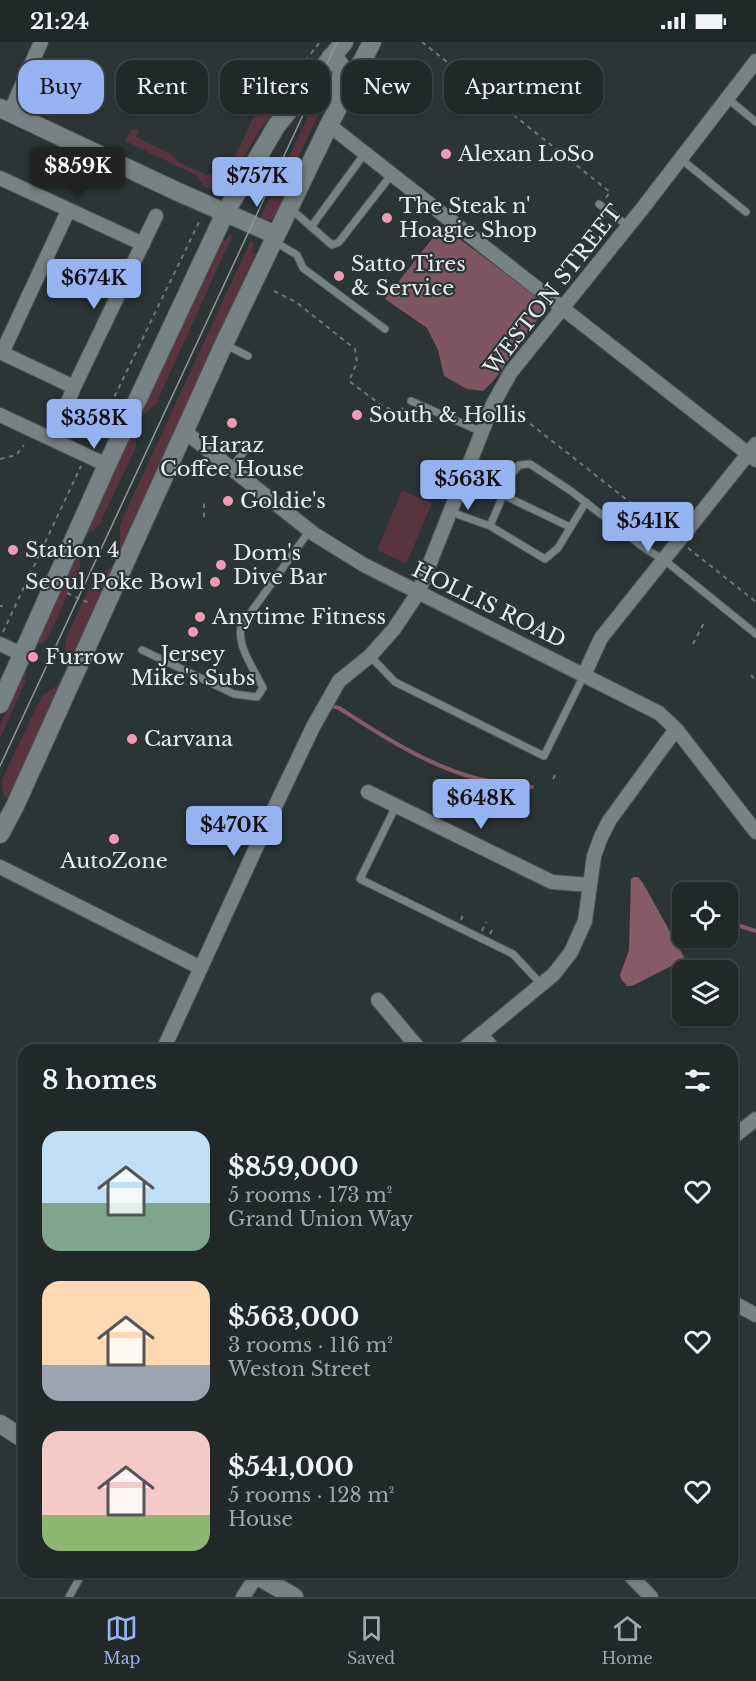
<!DOCTYPE html>
<html lang="en">
<head>
<meta charset="utf-8">
<style>
	:root { --surface:#202828; --page:#283030; --text:#f1f3f6; --muted:#a2a6a8; --line:#3d4445; --accent:#95b2f1 }
	body { margin:0; font-family:"Libre Baskerville",serif; background:var(--page); color:var(--text); height:100vh; display:flex; flex-direction:column; font-size:22px; white-space:nowrap }
	* { box-sizing:border-box; margin:0 }
	p { font-size:20px; color:var(--muted) }
	.icon { flex:none; width:33px; height:33px; fill:none; stroke:currentColor; stroke-width:2; stroke-linecap:round; stroke-linejoin:round }
	.map { position:relative; flex:1; overflow:hidden }
	.drawer { position:absolute; left:18px; top:1002px; width:720px; height:534px; display:flex; flex-direction:column; background:var(--surface); border-radius:18px; box-shadow:0 2px 4px #0004,0 0 0 2px var(--line) }
	.drawer>* { flex:none }
	.banner { position:absolute; left:18px; top:18px; width:720px; height:54px; display:flex; gap:12px }
	.fabs { position:absolute; left:672px; top:840px; display:grid; gap:12px }
	.fabs a { display:grid; place-items:center; width:66px; height:66px; border-radius:12px; background:var(--surface); box-shadow:0 2px 4px #0004,0 0 0 2px var(--line); font-size:30px }
	.price { position:absolute; translate:-50% -51px; padding:0 14px; border-radius:6px; background:var(--accent); color:#111; font-size:20px; line-height:39px; filter:drop-shadow(0 2px 3px #0008) }
	.price::after { content:''; position:absolute; left:50%; top:36px; width:18px; height:14px; margin-left:-9px; background:inherit; clip-path:polygon(0 0,100% 0,50% 100%) }
	.price.current { background:#222; color:#fff }
	ul { padding:0; list-style:none }
	li { display:flex; align-items:center; gap:18px; height:150px; padding:0 24px }
	li span { display:grid; place-items:center; flex:none; width:168px; height:120px; border-radius:18px; color:#555 }
	li>.icon { margin-inline-start:auto }
	span .icon { width:72px; height:72px; fill:#fffc; stroke-width:1 }
	li b { font-size:26px }
	h2 { display:flex; justify-content:space-between; align-items:center; height:72px; padding:0 24px; font-size:26px }
	.pill { padding:0 21px; border-radius:18px; background:var(--surface); box-shadow:0 2px 4px #0004,0 0 0 2px var(--line); font-size:21px; line-height:54px }
	.pill.current { background:var(--accent); color:#111 }
	.status { display:flex; justify-content:space-between; align-items:center; height:42px; padding:0 30px; background:var(--surface); direction:ltr }
	.status svg { height:16px; fill:currentColor }
	.dock { display:flex; justify-content:space-around; align-items:center; height:84px; border-top:2px solid var(--line); background:var(--surface); font-size:16px; color:var(--muted) }
	.dock a { display:grid; justify-items:center; gap:3px }
	.dock .current { color:var(--accent) }
	.map>svg:first-child { display:block }
	.green { fill:#59343f }
	.forest { fill:#805562 }
	.water { fill:#865b67 }
	.lines { fill:none; stroke-linecap:round; stroke-linejoin:round }
	.stream { stroke:#865b67; stroke-width:4 }
	.lane-casing { stroke:#4b5354; stroke-width:9 }
	.street-casing { stroke:#4b5354; stroke-width:16 }
	.secondary-casing { stroke:#4b5354; stroke-width:20 }
	.path { stroke:#6f7778; stroke-width:2; stroke-dasharray:4.5 4.5; stroke-linecap:butt }
	.lane { stroke:#768283; stroke-width:7 }
	.street { stroke:#768283; stroke-width:14 }
	.secondary { stroke:#768283; stroke-width:18 }
	.tram { stroke:#8e9697; stroke-width:1.5 }
	.poi-dot { fill:#f19ab4; stroke:#2b3536; stroke-width:2 }
	.labels { text-anchor:middle; stroke-width:4.5; stroke-linejoin:round; paint-order:stroke }
	.poi-label { font-size:21px; fill:#e7edee; stroke:#2b3536; text-anchor:start }
	.street-label { font-size:21px; fill:#e7edee; stroke:#2b3536 }
</style>
</head>
<body>
<div class="status"><b>21:24</b><svg viewBox="0 0 49 12"><path d="M0 12V9h3v3zM5 12V6h3v6zM10 12V3h3v9zM15 12V0h3v12zM26 1h20v11H26zM47 4h2v5h-2z"/></svg></div>
<div class="map">
<svg width="756" height="1555" viewBox="0 0 756 1555">
	<rect width="100%" height="100%" fill="#2b3536"/>
	<path class="green" d="M328,31L332,35L333,42L288,137L285,160L274,178H263L260,177Z
		M267,46L270,54L280,61L258,91L229,140L219,149L205,145L196,133L125,99L131,88H139L136,95L171,112L178,120L207,133L216,132L232,121Z
		M233,192L156,362L142,374L139,380L136,388V405L99,483L84,495L80,511V526L47,597L43,601L36,603L27,622L25,641L0,696V684L30,606L222,198L225,199L229,193Z
		M251,198L254,203L251,210L255,212L252,220L164,412L130,499L10,755L4,756L2,743L4,733L42,654L55,645L64,633L68,620L65,606L66,597C73,584 86,547 95,537C103,529 113,527 118,515C123,502 117,490 122,478Z
		M402,449L432,461L406,522L377,508Z"/>
	<path class="forest" d="M442,184L539,256L544,266C536,282 526,292 516,306C505,322 498,337 483,349L467,347L444,334L438,308L427,286L385,257Z"/>
	<path class="water" d="M634,835H638L643,841L684,915L683,918L632,944H627L621,937L620,933L629,908L631,837Z"/>
	<g class="lines">
		<path class="stream" d="M328,663L339,666C381,693 420,719 468,734C489,741 511,742 532,745
			M681,866L682,867
			M728,880L756,889"/>
		<g class="lane-casing">
			<path id="lane" d="M727,56L756,80
				M681,117L746,170
				M599,162L628,184
				M291,167L332,203L339,200L392,132
				M311,185L365,111
				M275,200L297,213L303,226L385,287
				M224,302L248,314
				M411,359L482,390
				M231,426L247,406
				M503,453L570,485
				M586,460L558,506L545,517L490,484L512,432L519,423L530,422L571,449L647,508L663,517L756,592
				M451,470L490,484
				M142,608L234,652L257,655L263,646C254,627 237,605 241,584L310,488
				M370,614L395,640L544,714L584,633
				M396,764L360,837L513,912L541,942
				M69,1555L83,1530"/>
		</g>
		<g class="street-casing">
			<path id="street" d="M10,70L41,0
				M329,83L756,418
				M0,136L143,202
				M0,310L74,345
				M2,311L68,169
				M0,373L107,423
				M62,375L74,345L156,174
				M184,389L314,492L364,523L659,671L676,687L756,790
				M0,602L22,612
				M584,633L601,596L756,402
				M368,750L552,840L590,843
				M0,825L201,926
				M378,958L420,1008
				M481,992L494,1008
				M163,1008L272,771L313,685L339,639L370,614L394,587L418,551L493,362L511,330L642,167L756,19
				M462,1008L554,932L571,910L585,879L594,814L601,795L609,779L676,687
				M732,1096L756,1077
				M732,1260L756,1273
				M627,1530L651,1555
				M243,1555L259,1530"/>
		</g>
		<g class="secondary-casing">
			<path id="secondary" d="M331,15C349,26 341,36 333,52
				M0,66L176,149L276,193
				M0,662L107,423L225,171L277,83L344,0
				M0,792L15,764L224,302L329,83L372,0
				M0,1382L24,1397
				M251,1530L294,1555"/>
		</g>
		<path class="path" d="M422,0L610,150L605,157
			M296,34L298,28L320,0
			M259,37C266,45 269,54 278,59
			M274,249L296,260L355,307L357,320L349,339L381,363L401,372L403,365
			M509,365L669,491
			M91,403L201,176
			M0,417L16,413L24,403
			M204,475V458
			M688,506L756,560
			M67,551L89,561
			M0,564H3
			M3,590L81,424
			M693,602L705,579
			M751,633L756,639
			M163,699L178,706
			M553,737L556,731
			M461,878L464,870
			M482,889L486,880
			M490,892L494,884"/>
		<use href="#lane" class="lane"/>
		<use href="#street" class="street"/>
		<use href="#secondary" class="secondary"/>
		<path class="tram" d="M0,724L337,0"/>
	</g>
	<g class="poi-dot">
		<circle cx="446" cy="112" r="6"/>
		<circle cx="387" cy="176" r="6"/>
		<circle cx="339" cy="234" r="6"/>
		<circle cx="357" cy="373" r="6"/>
		<circle cx="232" cy="381" r="6"/>
		<circle cx="228" cy="459" r="6"/>
		<circle cx="13" cy="508" r="6"/>
		<circle cx="221" cy="523" r="6"/>
		<circle cx="215" cy="540" r="6"/>
		<circle cx="200" cy="575" r="6"/>
		<circle cx="193" cy="590" r="6"/>
		<circle cx="33" cy="615" r="6"/>
		<circle cx="132" cy="697" r="6"/>
		<circle cx="114" cy="797" r="6"/>
	</g>
	<g class="labels">
		<g class="poi-label">
			<text x="458" y="119">Alexan LoSo</text>
			<text x="399" y="171">The Steak n'<tspan x="399" dy="24">Hoagie Shop</tspan></text>
			<text x="351" y="229">Satto Tires<tspan x="351" dy="24">&amp; Service</tspan></text>
			<text x="369" y="380">South &amp; Hollis</text>
			<text x="232" y="410" text-anchor="middle">Haraz<tspan x="232" dy="24">Coffee House</tspan></text>
			<text x="240" y="466">Goldie's</text>
			<text x="25" y="515">Station 4</text>
			<text x="233" y="518">Dom's<tspan x="233" dy="24">Dive Bar</tspan></text>
			<text x="203" y="547" text-anchor="end">Seoul Poke Bowl</text>
			<text x="212" y="582">Anytime Fitness</text>
			<text x="193" y="619" text-anchor="middle">Jersey<tspan x="193" dy="24">Mike's Subs</tspan></text>
			<text x="45" y="622">Furrow</text>
			<text x="144" y="704">Carvana</text>
			<text x="114" y="826" text-anchor="middle">AutoZone</text>
		</g>
		<g class="street-label">
			<text transform="translate(553 248) rotate(-52)" y="7">WESTON STREET</text>
			<text transform="translate(489 563) rotate(26)" y="7">HOLLIS ROAD</text>
		</g>
	</g>
</svg>
<div class="fabs">
<a><svg class="icon" aria-label="locate" viewBox="0 0 24 24"><circle cx="12" cy="12" r="6"/><path d="M12 2v4M12 18v4M2 12h4M18 12h4"/></svg></a>
<a><svg class="icon" aria-label="layers" viewBox="0 0 24 24"><path d="M12 4l9 5-9 5-9-5zM3 14l9 5 9-5"/></svg></a>
</div>
<b class="price current" style="left:78px;top:156px">$859K</b>
<b class="price" style="left:257px;top:166px">$757K</b>
<b class="price" style="left:94px;top:268px">$674K</b>
<b class="price" style="left:94px;top:408px">$358K</b>
<b class="price" style="left:468px;top:469px">$563K</b>
<b class="price" style="left:648px;top:511px">$541K</b>
<b class="price" style="left:481px;top:788px">$648K</b>
<b class="price" style="left:234px;top:815px">$470K</b>
<div class="banner">
<a class="pill current">Buy</a>
<a class="pill">Rent</a>
<a class="pill">Filters</a>
<a class="pill">New</a>
<a class="pill">Apartment</a>
</div>
<section class="drawer">
<h2>8 homes<svg class="icon" aria-label="filters" viewBox="0 0 24 24"><path d="M4 7h16M4 17h16"/><circle cx="9" cy="7" r="2"/><circle cx="15" cy="17" r="2"/></svg></h2>
<ul>
<li><span style="background:linear-gradient(#bfe0f5 60%,#7fa58c 0)"><svg class="icon" aria-label="home" viewBox="0 0 24 24"><path d="M3 11l9-7 9 7M6 9v11h12V9"/></svg></span><div><b>$859,000</b><p>5 rooms · 173 m²</p><p>Grand Union Way</p></div><svg class="icon" aria-label="heart" viewBox="0 0 24 24"><path d="M12 20l-8-8c-3-5 5-10 8-4 3-6 11-1 8 4z"/></svg></li>
<li><span style="background:linear-gradient(#ffd9b3 70%,#9aa5b1 0)"><svg class="icon" aria-label="home" viewBox="0 0 24 24"><path d="M3 11l9-7 9 7M6 9v11h12V9"/></svg></span><div><b>$563,000</b><p>3 rooms · 116 m²</p><p>Weston Street</p></div><svg class="icon" aria-label="heart" viewBox="0 0 24 24"><path d="M12 20l-8-8c-3-5 5-10 8-4 3-6 11-1 8 4z"/></svg></li>
<li><span style="background:linear-gradient(#f6c9c9 70%,#8fb573 0)"><svg class="icon" aria-label="home" viewBox="0 0 24 24"><path d="M3 11l9-7 9 7M6 9v11h12V9"/></svg></span><div><b>$541,000</b><p>5 rooms · 128 m²</p><p>House</p></div><svg class="icon" aria-label="heart" viewBox="0 0 24 24"><path d="M12 20l-8-8c-3-5 5-10 8-4 3-6 11-1 8 4z"/></svg></li>
</ul>
</section>
</div>
<nav class="dock">
<a class="current"><svg class="icon" aria-label="map" viewBox="0 0 24 24"><path d="M3 6l6-2 6 2 6-2v14l-6 2-6-2-6 2zM9 4v14M15 6v14"/></svg>Map</a>
<a><svg class="icon" aria-label="saved" viewBox="0 0 24 24"><path d="M7 4h10v16l-5-4-5 4z"/></svg>Saved</a>
<a><svg class="icon" aria-label="home" viewBox="0 0 24 24"><path d="M3 11l9-7 9 7M6 9v11h12V9"/></svg>Home</a>
</nav>
</body>
</html>
